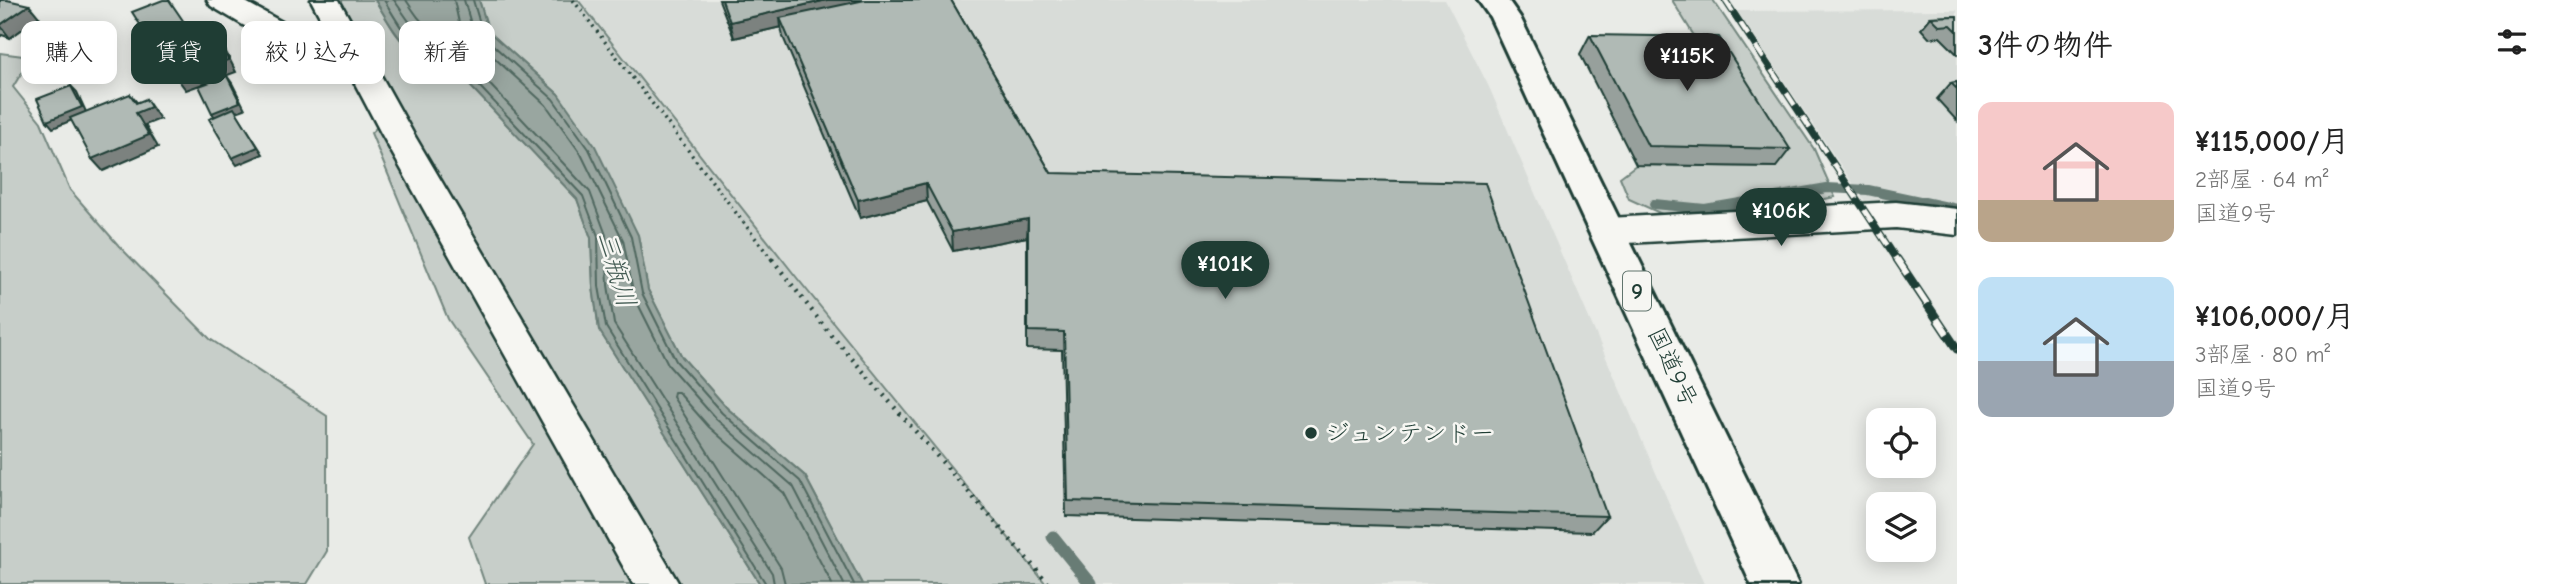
<!DOCTYPE html>
<html lang="ja">
<head>
<meta charset="utf-8">
<style>
	:root { --surface:#fff; --page:#f2f2f2; --text:#222; --muted:#767676; --accent:#1f3d34 }
	body { margin:0; font-family:"Comic Neue","Klee One",sans-serif; background:var(--page); color:var(--text); height:100vh; display:flex; flex-direction:column; font-size:26px; white-space:nowrap }
	* { box-sizing:border-box; margin:0 }
	p { font-size:23px; color:var(--muted) }
	.icon { flex:none; width:38px; height:38px; fill:none; stroke:currentColor; stroke-width:2; stroke-linecap:round; stroke-linejoin:round }
	.map { position:relative; flex:1; overflow:hidden }
	.details { display:flex; flex-direction:column; background:var(--surface); width:595px }
	.details>* { flex:none }
	.hud { position:absolute; left:21px; top:21px; width:665px; height:63px; display:flex; gap:14px }
	.tools { position:absolute; left:1866px; top:408px; display:grid; gap:14px }
	.tools a { display:grid; place-items:center; width:70px; height:70px; border-radius:14px; background:var(--surface); box-shadow:0 4px 18px #0003; font-size:35px }
	.price { position:absolute; translate:-50% -60px; padding:0 16px; border-radius:24px; background:var(--accent); color:#fff; font-size:23px; line-height:46px; filter:drop-shadow(0 2px 4px #0008) }
	.price::after { content:''; position:absolute; left:50%; top:42px; width:21px; height:16px; margin-left:-10px; background:inherit; clip-path:polygon(0 0,100% 0,50% 100%) }
	.price.selected { background:#222; color:#fff }
	ul { padding:0; list-style:none }
	li { display:flex; align-items:center; gap:21px; height:175px; padding:0 21px }
	li span { display:grid; place-items:center; flex:none; width:196px; height:140px; border-radius:14px; color:#555 }
	li>.icon { margin-inline-start:auto }
	span .icon { width:84px; height:84px; fill:#fffc; stroke-width:1 }
	li b { font-size:30px }
	h2 { display:flex; justify-content:space-between; align-items:center; height:84px; padding:0 21px; font-size:30px }
	.chip { padding:0 24px; border-radius:14px; background:var(--surface); box-shadow:0 4px 18px #0003; font-size:24px; line-height:63px }
	.chip.selected { background:var(--accent); color:#fff }
	main { display:flex; flex:1; min-height:0 }
	.map>svg:first-child { display:block }
	.built { fill:#d8dcd8 }
	.green { fill:#c7cec9; stroke:#73867e; stroke-width:2 }
	.water { fill:#99a6a0; stroke:#687c75; stroke-width:2 }
	.lines { fill:none; stroke-linecap:round; stroke-linejoin:round }
	.shore { stroke:#50675f; stroke-width:2 }
	.stream-far1 { stroke:#687c75; stroke-width:10 }
	.stream { stroke:#687c75; stroke-width:13 }
	.minor-casing { stroke:#1f3d34; stroke-width:5 }
	.trunk-casing { stroke:#1f3d34; stroke-width:6 }
	.path-far1 { stroke:#1f3d34; stroke-width:3.5; stroke-dasharray:2 4.5; stroke-linecap:butt }
	.path { stroke:#1f3d34; stroke-width:4.5; stroke-dasharray:2 6; stroke-linecap:butt }
	.minor { fill:#f6f6f2; fill-rule:evenodd }
	.trunk { fill:#f6f6f2; fill-rule:evenodd }
	.rail-far1-casing { stroke:#1f3d34; stroke-width:7 }
	.rail-casing { stroke:#1f3d34; stroke-width:9 }
	.rail-far1 { stroke:#f6f6f2; stroke-width:4.5; stroke-dasharray:14; stroke-linecap:butt }
	.rail { stroke:#f6f6f2; stroke-width:6; stroke-dasharray:18; stroke-linecap:butt }
	.wall { fill:#97a09c; stroke:#1f3d34; stroke-width:2 }
	.shaded-wall { fill:#7b827f; stroke:#1f3d34; stroke-width:2 }
	.building { fill:#b0bab5; stroke:#1f3d34; stroke-width:2 }
	.poi-dot { fill:#1f3d34; stroke:#f6f6f2; stroke-width:2.5 }
	.labels { text-anchor:middle; stroke-width:5; stroke-linejoin:round; paint-order:stroke }
	.shield { fill:#f6f6f2; stroke:#60746d; stroke-width:2 }
	.shield-label { font-size:23px; font-weight:bold; fill:#1f3d34 }
	.street-label { font-size:24px; fill:#1f3d34; stroke:#f6f6f2 }
	.poi-label { font-size:24px; fill:#1f3d34; stroke:#f6f6f2; text-anchor:start }
	.water-label { font-size:26px; font-style:italic; fill:#445c54; stroke:#f6f6f2 }
</style>
</head>
<body>
<main>
<div class="map">
<svg width="1957" height="584" viewBox="0 0 1957 584">
	<rect width="100%" height="100%" fill="#e9ebe7"/>
	<filter id="ink" filterUnits="userSpaceOnUse"><feTurbulence type="fractalNoise" baseFrequency=".0143" numOctaves="2"/><feDisplacementMap in="SourceGraphic" scale="14" xChannelSelector="R" yChannelSelector="G"/><feConvolveMatrix kernelMatrix="1 2 1 2 8 2 1 2 1" color-interpolation-filters="sRGB"/></filter>
	<g filter="url(#ink)">
		<path class="built" d="M578,0H1445L1489,87L1704,584H1046L797,278Z
			M1957,10V216L1870,209L1737,11Z"/>
		<path class="green" d="M335,0H375C394,30 404,59 444,58L577,199L591,238L593,287L599,330L760,584H485L469,537L533,444L448,319L371,133L392,112Z
			M479,0H578L797,278L1046,584H862L805,476L727,408L682,357L648,290L638,235L558,94L489,32Z
			M1672,0H1713L1814,149L1835,197L1739,216L1664,215L1629,199L1620,177L1636,165L1775,167Z
			M0,53L31,57L13,87L41,122L70,190L119,246L210,339L327,416V551L307,584H0Z"/>
		<path class="water" d="M375,0H479L489,32L558,94L595,146L638,235L648,290L682,357L727,408L805,476L862,584H760L599,330L593,287L591,238L577,199L444,58C403,58 395,31 375,0Z"/>
		<g class="lines">
			<path class="shore" d="M384,0C404,32 409,48 449,54L583,196L598,236L599,286L606,327L766,584
				M394,0L420,37L433,43L455,47L590,192L606,235L608,285L614,324L772,573L774,584
				M406,0C424,27 426,31 458,36L461,32L454,0
				M464,0L476,41L546,105L581,154L623,240L634,296L669,366L716,419L793,486L844,584
				M473,0L484,37L553,99L589,149L631,237L642,293L676,361L722,413L800,481L854,584
				M785,584L781,568L673,397L674,392H678L709,427L784,493L832,584"/>
			<path class="stream-far1" d="M1654,204L1705,209L1827,188L1868,190L1957,209"/>
			<path class="stream" d="M1053,537L1091,584"/>
			<g class="minor-casing">
				<path id="minor" d="M207,0H242L309,37L313,44L309,51L298,53L287,51L211,6Z
					M311,0H339L413,133L679,584H633L381,133Z
					M1896,202L1957,209V235L1896,228L1609,244L1597,240L1591,231L1597,222L1609,218Z"/>
			</g>
			<g class="trunk-casing">
				<path id="trunk" d="M1478,0H1508L1520,17L1798,584H1751L1490,17Z"/>
			</g>
			<path class="path-far1" d="M573,0L773,261"/>
			<path class="path" d="M772,259L826,329L1049,584"/>
			<use href="#minor" class="minor"/>
			<use href="#trunk" class="trunk"/>
			<g class="rail-far1-casing">
				<path id="rail-far1" d="M1725,0L1898,261"/>
			</g>
			<g class="rail-casing">
				<path id="rail" d="M1897,259L1957,349"/>
			</g>
			<use href="#rail-far1" class="rail-far1"/>
			<use href="#rail" class="rail"/>
		</g>
		<path class="wall" d="M0,0L39,17L10,38L2,35L0,37Z
			M719,0H951L1051,173L1607,516L1592,532L1066,516L1062,350L1027,349V237L953,251L927,201L860,218L783,37L781,27L734,38Z
			M1957,16V54L1940,37L1929,38L1921,29L1931,17Z
			M1590,35L1790,149L1776,167L1636,165L1580,54Z
			M1957,82V121L1937,99L1951,83Z"/>
		<path class="shaded-wall" d="M827,0H899L780,18L781,27L734,38L730,22Z
			M29,5L39,17L10,38L0,25Z
			M184,22L193,34L156,49L148,37Z
			M216,38L225,50L236,72L186,90L177,78Z
			M227,76L232,83L245,109L236,112L263,154L237,165L232,158L217,120L212,113Z
			M71,86L77,92L87,114L53,128L47,121Z
			M130,94L140,106L146,99L160,119L145,125L158,147L103,171L92,159L136,113V103Z
			M926,183L927,201L860,218L858,200Z
			M1028,219L1027,237L953,251L952,232Z"/>
		<path class="building" d="M0,0H7L29,5L0,25Z
			M163,0H169L184,22L148,37L132,12Z
			M722,0H827L730,22Z
			M865,0H951L1051,173L1485,183L1607,516L1068,501L1064,332L1028,331V219L952,232L926,183L858,200L780,18Z
			M1957,16V31L1951,25L1940,26L1931,17Z
			M204,31L209,41L216,38L228,60L177,78L163,45Z
			M1590,35L1719,37L1790,149L1648,146Z
			M227,76L240,102L212,113L199,86Z
			M1957,82V89L1951,83Z
			M71,86L82,107L47,121L37,99Z
			M130,94L136,103L146,99L151,107L136,113L149,135L92,159L70,118Z
			M234,108L258,147L232,158L209,119Z"/>
	</g>
	<circle class="poi-dot" cx="1311" cy="433" r="7"/>
	<g class="labels">
		<rect class="shield" x="1623" y="271.5" width="28" height="39" rx="5"/>
		<g class="shield-label">
			<text x="1637" y="299">9</text>
		</g>
		<g class="street-label">
			<text transform="translate(1673 367) rotate(65)" y="8">国道9号</text>
		</g>
		<g class="poi-label">
			<text x="1325" y="441">ジュンテンドー</text>
		</g>
		<g class="water-label">
			<text transform="translate(617 269) rotate(74)" y="9">三瓶川</text>
		</g>
	</g>
</svg>
<div class="tools">
<a><svg class="icon" aria-label="locate" viewBox="0 0 24 24"><circle cx="12" cy="12" r="6"/><path d="M12 2v4M12 18v4M2 12h4M18 12h4"/></svg></a>
<a><svg class="icon" aria-label="layers" viewBox="0 0 24 24"><path d="M12 4l9 5-9 5-9-5zM3 14l9 5 9-5"/></svg></a>
</div>
<b class="price selected" style="left:1687px;top:93px">¥115K</b>
<b class="price" style="left:1781px;top:248px">¥106K</b>
<b class="price" style="left:1225px;top:301px">¥101K</b>
<div class="hud">
<a class="chip">購入</a>
<a class="chip selected">賃貸</a>
<a class="chip">絞り込み</a>
<a class="chip">新着</a>
</div>
</div>
<section class="details">
<h2>3件の物件<svg class="icon" aria-label="filters" viewBox="0 0 24 24"><path d="M4 7h16M4 17h16"/><circle cx="9" cy="7" r="2"/><circle cx="15" cy="17" r="2"/></svg></h2>
<ul>
<li><span style="background:linear-gradient(#f6c9c9 70%,#b9a48a 0)"><svg class="icon" aria-label="home" viewBox="0 0 24 24"><path d="M3 11l9-7 9 7M6 9v11h12V9"/></svg></span><div><b>¥115,000/月</b><p>2部屋 · 64 m²</p><p>国道9号</p></div></li>
<li><span style="background:linear-gradient(#bfe0f5 60%,#9aa5b1 0)"><svg class="icon" aria-label="home" viewBox="0 0 24 24"><path d="M3 11l9-7 9 7M6 9v11h12V9"/></svg></span><div><b>¥106,000/月</b><p>3部屋 · 80 m²</p><p>国道9号</p></div></li>
</ul>
</section>
</main>
</body>
</html>
